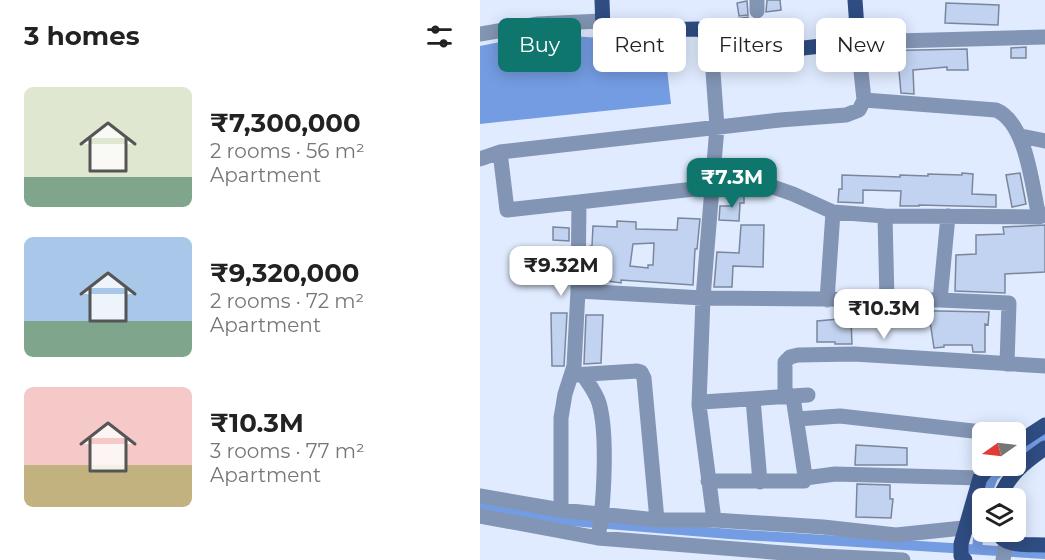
<!DOCTYPE html>
<html lang="en">
<head>
<meta charset="utf-8">
<style>
	:root { --surface:#fff; --page:#f2f2f2; --text:#222; --muted:#767676; --accent:#0f766e }
	body { margin:0; font-family:Montserrat,sans-serif; background:var(--page); color:var(--text); height:100vh; display:flex; flex-direction:column; font-size:22px; white-space:nowrap }
	* { box-sizing:border-box; margin:0 }
	p { font-size:20px; color:var(--muted) }
	.icon { flex:none; width:33px; height:33px; fill:none; stroke:currentColor; stroke-width:2; stroke-linecap:round; stroke-linejoin:round }
	.map { position:relative; flex:1; overflow:hidden }
	.sheet { display:flex; flex-direction:column; background:var(--surface); width:480px }
	.sheet>* { flex:none }
	.top-card { position:absolute; left:18px; top:18px; width:456px; height:54px; display:flex; gap:12px }
	.needle { width:39px; rotate:256deg }
	.controls { position:absolute; left:492px; top:422px; display:grid; gap:12px }
	.controls a { display:grid; place-items:center; width:54px; height:54px; border-radius:9px; background:var(--surface); box-shadow:0 3px 15px #0003; font-size:30px }
	.price { position:absolute; translate:-50% -51px; padding:0 14px; border-radius:12px; background:#fff; color:#222; font-size:20px; line-height:39px; filter:drop-shadow(0 2px 3px #0008) }
	.price::after { content:''; position:absolute; left:50%; top:36px; width:18px; height:14px; margin-left:-9px; background:inherit; clip-path:polygon(0 0,100% 0,50% 100%) }
	.price.on { background:var(--accent); color:#fff }
	ul { padding:0; list-style:none }
	li { display:flex; align-items:center; gap:18px; height:150px; padding:0 24px }
	li span { display:grid; place-items:center; flex:none; width:168px; height:120px; border-radius:9px; color:#555 }
	li>.icon { margin-inline-start:auto }
	span .icon { width:72px; height:72px; fill:#fffc; stroke-width:1 }
	li b { font-size:26px }
	h2 { display:flex; justify-content:space-between; align-items:center; height:72px; padding:0 24px; font-size:26px }
	.chip { padding:0 21px; border-radius:9px; background:var(--surface); box-shadow:0 3px 15px #0003; font-size:21px; line-height:54px }
	.chip.on { background:var(--accent); color:#fff }
	main { display:flex; flex:1; min-height:0 }
	.map>svg:first-child { display:block }
	.water { fill:#749ce2 }
	.lines { fill:none; stroke-linecap:round; stroke-linejoin:round }
	.canal { stroke:#749ce2; stroke-width:10 }
	.building { fill:#c1d3f0; stroke:#7a869c; stroke-width:1.5; fill-rule:evenodd }
	.minor { stroke:#8395b4; stroke-width:15 }
	.major { stroke:#2f4d82; stroke-width:15 }
</style>
</head>
<body>
<main>
<section class="sheet">
<h2>3 homes<svg class="icon" aria-label="filters" viewBox="0 0 24 24"><path d="M4 7h16M4 17h16"/><circle cx="9" cy="7" r="2"/><circle cx="15" cy="17" r="2"/></svg></h2>
<ul>
<li><span style="background:linear-gradient(#dfe7d0 75%,#7fa58c 0)"><svg class="icon" aria-label="home" viewBox="0 0 24 24"><path d="M3 11l9-7 9 7M6 9v11h12V9"/></svg></span><div><b>₹7,300,000</b><p>2 rooms · 56 m²</p><p>Apartment</p></div></li>
<li><span style="background:linear-gradient(#a9c7e8 70%,#7fa58c 0)"><svg class="icon" aria-label="home" viewBox="0 0 24 24"><path d="M3 11l9-7 9 7M6 9v11h12V9"/></svg></span><div><b>₹9,320,000</b><p>2 rooms · 72 m²</p><p>Apartment</p></div></li>
<li><span style="background:linear-gradient(#f6c9c9 65%,#c2b280 0)"><svg class="icon" aria-label="home" viewBox="0 0 24 24"><path d="M3 11l9-7 9 7M6 9v11h12V9"/></svg></span><div><b>₹10.3M</b><p>3 rooms · 77 m²</p><p>Apartment</p></div></li>
</ul>
</section>
<div class="map">
<svg width="565" height="560" viewBox="0 0 565 560">
	<rect width="100%" height="100%" fill="#e0ebff"/>
	<path class="water" d="M59,34L184,42L191,104L0,124V46Z"/>
	<g class="lines">
		<path class="canal" d="M536,457L565,437
			M505,498L513,477L526,465
			M0,505L67,519L250,534L565,554
			M497,549L502,503"/>
	</g>
	<path class="building" d="M287,0H300L301,10L286,12Z
		M267,1L268,15L259,16L257,3Z
		M466,3L519,5L518,25L465,23Z
		M268,17L271,35L238,42L234,29L229,23Z
		M546,47V58H531V48Z
		M487,49L488,70H467V67L433,70L434,94L421,93L419,71H391L389,51Z
		M482,173L493,174L492,194L516,195V207L439,205V206H420L421,191L383,190V203L358,202L359,189H362V175L420,177V175L448,176V174L482,175Z
		M540,173L546,204L532,207L526,175Z
		M264,195V203H260L259,221L239,220L240,206H251V196Z
		M198,218L220,219L217,249H215L213,285L141,280V283L128,281L129,273L112,270L114,259H109L110,246H112L113,226L137,227V221L156,222V229L197,230ZM174,243L173,265H168V268L150,266L153,244Z
		M261,225H284L283,267L253,266L252,287H234L237,252L259,253Z
		M565,225V272L525,274V293L475,291L476,255L496,254V235L524,234L523,227Z
		M73,227L89,228V241L73,240Z
		M75,261H89L88,278L74,277Z
		M359,309L509,312L508,325L505,324V352H493L492,345H464V347L454,348L450,321L422,324V322L408,323V320H393V318L371,319L372,344H355V342H337V321L359,319Z
		M71,313H87L84,366H72Z
		M106,315H123L121,363L104,364Z
		M376,445L427,448V465H375Z
		M377,484L410,485V499H413L411,518L376,517Z"/>
	<g class="lines">
		<path class="minor" d="M277,0V11
			M0,34L58,24L121,21
			M384,100L516,110C547,123 552,187 559,217
			M541,136L565,141
			M20,152L27,210L99,202L98,291L94,366L85,394L81,418V510
			M0,159L20,152L300,120L366,115L379,110L384,100L378,42L565,37
			M99,202L232,187L275,185L293,187L313,194L353,212L347,300
			M353,212L405,216L559,217L565,215
			M405,216L407,300
			M98,291L223,298L460,300L529,303L527,364
			M460,300L468,216
			M92,375L157,371L161,372L164,378L177,520
			M103,375C109,384 116,393 119,403C128,434 124,505 118,538
			M305,397V362L310,357L318,355L374,354L565,366
			M273,399L280,482
			M219,405L223,298L237,127L232,58
			M317,419L360,416L502,432
			M325,478L355,474L500,478
			M228,481H324L325,476L313,397
			M0,496L81,510L177,520H234L343,527L416,535L502,526
			M0,516L118,538L342,556L423,560
			M234,520L219,405L222,402L328,395
			M523,560L526,542"/>
		<path class="major" d="M122,0L123,29L128,31L218,29L225,32L232,58L378,42L375,0
			M536,444L565,425
			M520,498C528,475 545,462 565,448
			M517,531C523,548 549,544 565,545
			M485,560L481,556V544L500,478L511,465"/>
	</g>
</svg>
<div class="controls">
<a><svg class="needle" viewBox="-14 -14 28 28"><path d="M0-13l5 13h-10z" fill="#e53935"/><path d="M0 13l5-13h-10z" fill="#767676"/></svg></a>
<a><svg class="icon" aria-label="layers" viewBox="0 0 24 24"><path d="M12 4l9 5-9 5-9-5zM3 14l9 5 9-5"/></svg></a>
</div>
<b class="price on" style="left:252px;top:209px">₹7.3M</b>
<b class="price" style="left:81px;top:297px">₹9.32M</b>
<b class="price" style="left:404px;top:340px">₹10.3M</b>
<div class="top-card">
<a class="chip on">Buy</a>
<a class="chip">Rent</a>
<a class="chip">Filters</a>
<a class="chip">New</a>
</div>
</div>
</main>
</body>
</html>
